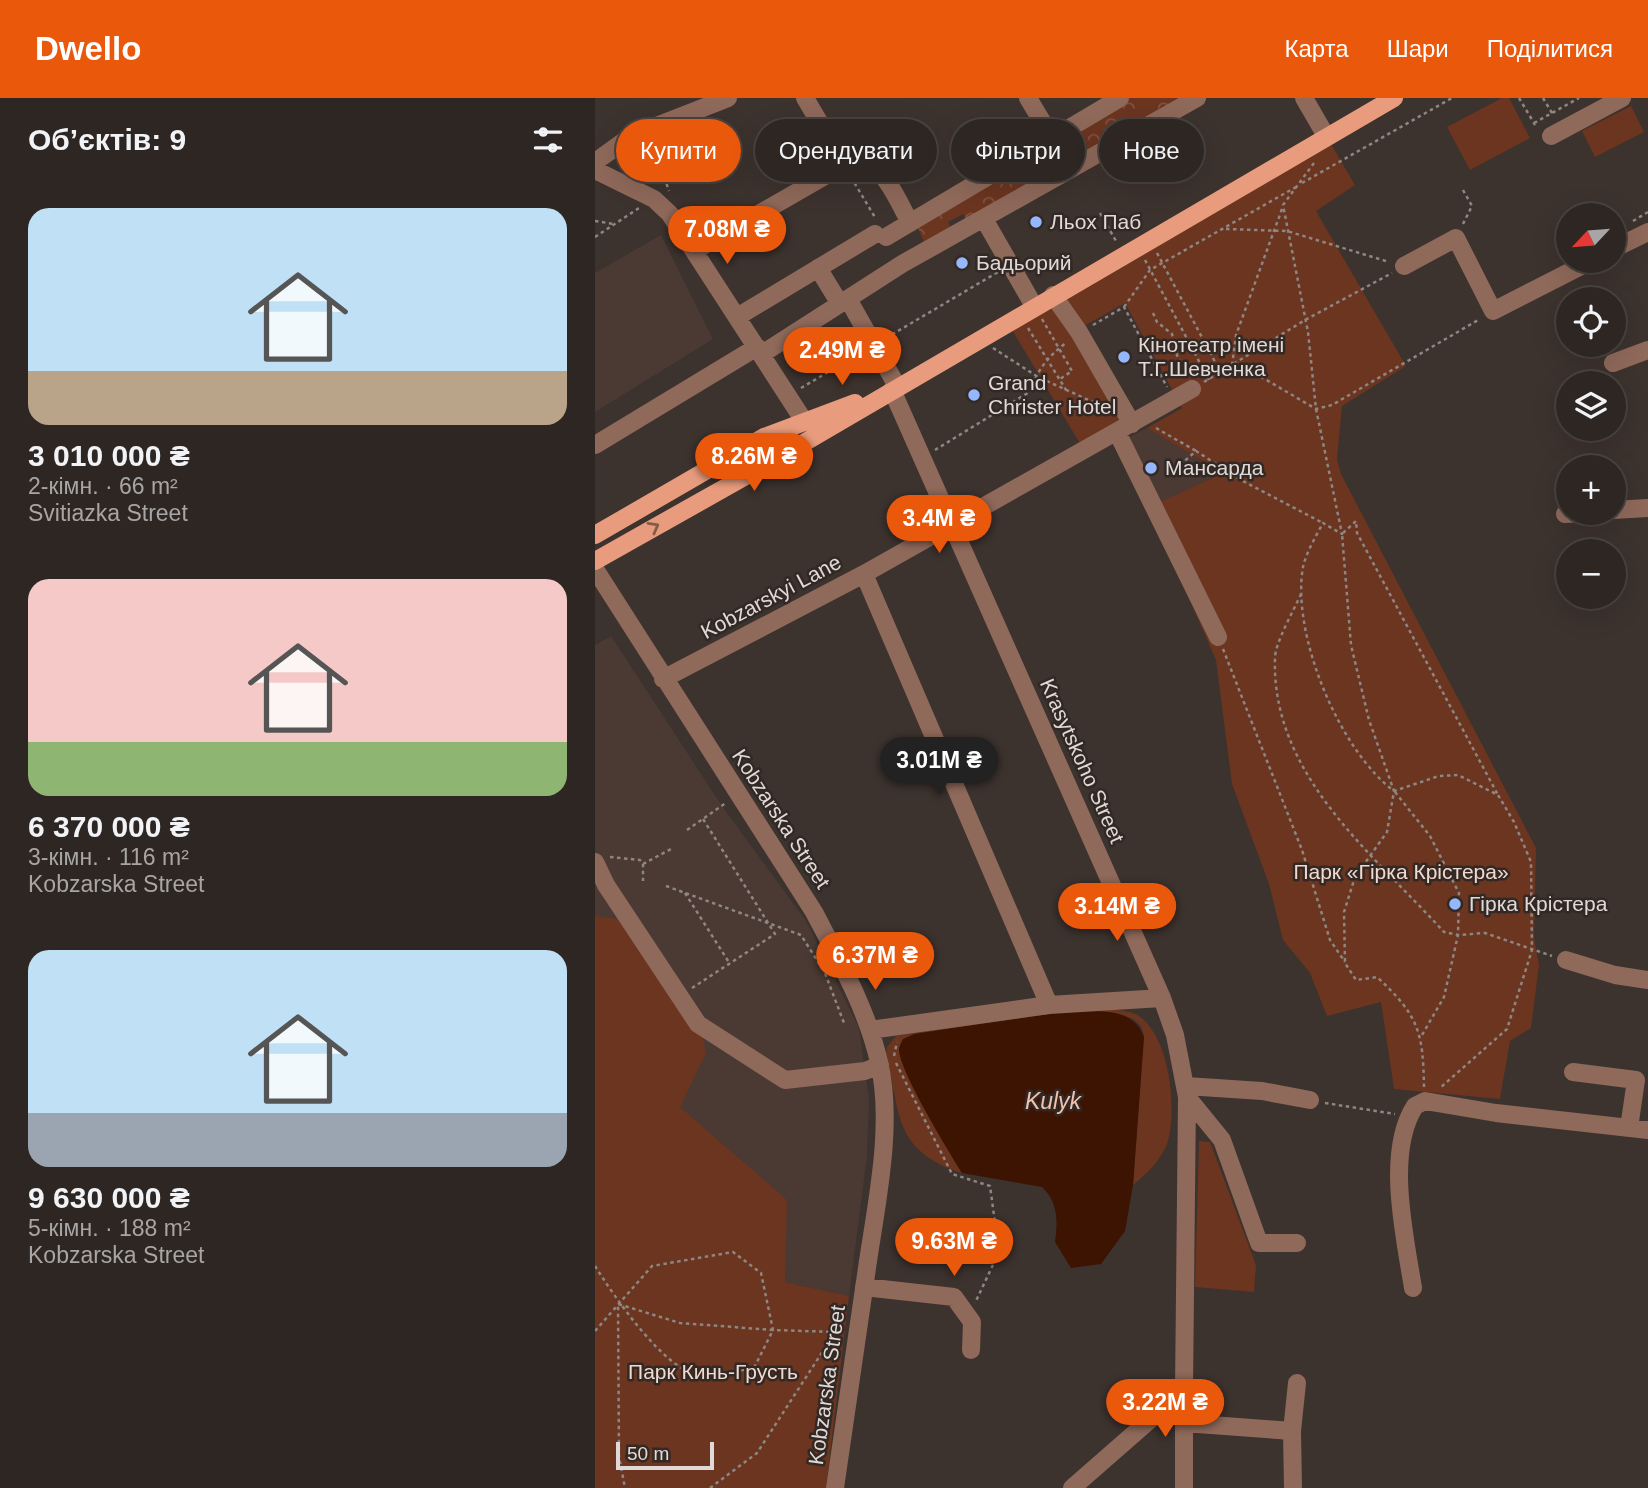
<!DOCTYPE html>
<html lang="uk">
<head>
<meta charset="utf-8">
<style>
	:root { --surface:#2d2622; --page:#39322f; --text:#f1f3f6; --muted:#a7a5a5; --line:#484340; --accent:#ea580c }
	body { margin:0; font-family:Arial,sans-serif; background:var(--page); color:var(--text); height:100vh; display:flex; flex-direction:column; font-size:26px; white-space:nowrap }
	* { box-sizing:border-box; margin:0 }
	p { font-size:23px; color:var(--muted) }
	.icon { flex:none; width:38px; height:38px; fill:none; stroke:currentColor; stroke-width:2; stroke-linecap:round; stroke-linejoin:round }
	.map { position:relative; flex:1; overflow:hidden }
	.details { display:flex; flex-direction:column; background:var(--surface); width:595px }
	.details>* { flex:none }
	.banner { position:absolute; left:21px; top:21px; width:665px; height:63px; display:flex; gap:14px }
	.needle { width:46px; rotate:244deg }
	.tools { position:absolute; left:961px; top:105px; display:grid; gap:14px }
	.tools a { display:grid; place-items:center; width:70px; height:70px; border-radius:50%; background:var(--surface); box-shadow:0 7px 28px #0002,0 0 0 2px var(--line); font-size:35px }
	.scale { position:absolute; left:21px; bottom:18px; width:98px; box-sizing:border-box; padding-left:7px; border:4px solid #e0d9d7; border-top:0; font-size:19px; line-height:24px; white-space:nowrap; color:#e0d9d7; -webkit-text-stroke:5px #322824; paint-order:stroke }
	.price { position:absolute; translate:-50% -60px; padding:0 16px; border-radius:24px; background:var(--accent); color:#fff; font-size:23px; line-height:46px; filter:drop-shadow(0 2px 4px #0008) }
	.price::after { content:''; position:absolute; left:50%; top:42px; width:21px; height:16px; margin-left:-10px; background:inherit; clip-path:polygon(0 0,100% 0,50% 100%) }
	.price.on { background:#222; color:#fff }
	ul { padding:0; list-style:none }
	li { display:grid; align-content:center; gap:14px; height:371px; padding:0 28px }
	li span { display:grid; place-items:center; height:217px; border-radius:21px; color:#555 }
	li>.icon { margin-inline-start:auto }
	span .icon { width:126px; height:126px; fill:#fffc; stroke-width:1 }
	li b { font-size:30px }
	h2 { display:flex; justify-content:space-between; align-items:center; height:84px; padding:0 28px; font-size:30px }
	.chip { padding:0 24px; border-radius:32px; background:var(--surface); box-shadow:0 7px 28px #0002,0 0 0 2px var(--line); font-size:24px; line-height:63px }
	.chip.on { background:var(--accent); color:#fff }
	header { display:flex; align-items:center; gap:42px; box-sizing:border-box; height:98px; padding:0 35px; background:var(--accent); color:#fff }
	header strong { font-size:33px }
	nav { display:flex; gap:38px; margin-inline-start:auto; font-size:24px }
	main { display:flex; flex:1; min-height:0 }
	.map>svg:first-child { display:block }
	.built { fill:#4a3a33 }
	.green { fill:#6b3520 }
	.forest { fill:url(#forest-crowns) }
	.water { fill:#3d1302 }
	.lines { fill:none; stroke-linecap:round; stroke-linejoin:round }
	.path { stroke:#8e8683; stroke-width:2.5; stroke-dasharray:3.5 3.5; stroke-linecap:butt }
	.minor { stroke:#8f695a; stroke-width:18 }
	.major { stroke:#e99c7d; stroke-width:18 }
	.oneway { stroke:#845c4c }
	.poi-dot { fill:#94b7fd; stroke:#322824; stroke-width:2.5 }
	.labels { text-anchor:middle; stroke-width:5; stroke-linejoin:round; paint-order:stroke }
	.poi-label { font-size:21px; fill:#e0d9d7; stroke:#322824; text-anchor:start }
	.street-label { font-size:21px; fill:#e0d9d7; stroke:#322824 }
	.park-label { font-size:21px; fill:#f1d9cf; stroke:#322824 }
	.water-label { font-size:23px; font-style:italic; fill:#f1c2af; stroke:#322824 }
</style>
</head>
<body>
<header>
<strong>Dwello</strong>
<nav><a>Карта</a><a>Шари</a><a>Поділитися</a></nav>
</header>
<main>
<section class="details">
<h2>Об’єктів: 9<svg class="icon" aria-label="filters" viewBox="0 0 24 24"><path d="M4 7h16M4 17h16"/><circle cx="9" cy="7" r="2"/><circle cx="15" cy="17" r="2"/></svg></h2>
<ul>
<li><span style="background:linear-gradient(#bfe0f5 75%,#b9a48a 0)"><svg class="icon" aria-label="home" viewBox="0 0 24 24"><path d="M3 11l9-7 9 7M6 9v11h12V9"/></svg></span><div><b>3 010 000 ₴</b><p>2-кімн. · 66 m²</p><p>Svitiazka Street</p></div></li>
<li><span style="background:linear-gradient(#f6c9c9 75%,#8fb573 0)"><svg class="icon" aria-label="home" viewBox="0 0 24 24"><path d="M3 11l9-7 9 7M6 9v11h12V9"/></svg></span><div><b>6 370 000 ₴</b><p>3-кімн. · 116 m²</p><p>Kobzarska Street</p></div></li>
<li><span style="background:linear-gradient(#bfe0f5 75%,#9aa5b1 0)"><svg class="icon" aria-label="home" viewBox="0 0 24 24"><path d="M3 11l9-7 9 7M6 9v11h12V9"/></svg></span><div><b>9 630 000 ₴</b><p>5-кімн. · 188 m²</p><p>Kobzarska Street</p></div></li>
</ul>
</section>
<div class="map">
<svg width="1053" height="1390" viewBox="0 0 1053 1390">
	<defs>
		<pattern id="forest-crowns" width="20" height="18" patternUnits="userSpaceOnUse" patternTransform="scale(1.75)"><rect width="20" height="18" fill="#6b3520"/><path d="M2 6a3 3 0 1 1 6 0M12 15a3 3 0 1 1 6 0" fill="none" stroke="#805240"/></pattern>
	</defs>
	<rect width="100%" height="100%" fill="#3c322e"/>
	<path class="built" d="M66,137L118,241L0,314V175Z
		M552,330L628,375L561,406L529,342Z
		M16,538L127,708L211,823L264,930L274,1001L272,1057L254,1198L190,1184L0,953V547Z"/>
	<path class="green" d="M907,0H914L935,40L875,72L852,29Z
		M1036,8L1049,34L1000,59L987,33Z
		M736,46L760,87L721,113L811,268L747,308L742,361L746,376L941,750L939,840L944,867L936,930L915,943L905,1001L799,991L786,904L732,918L715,875L688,842L674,786L637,686L621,562L554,409L628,375L552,330L587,310L530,205L480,233L532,324L487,349L416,230Z
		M0,818L23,821L39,835L108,940L111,955L85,1009L192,1102L190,1184L254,1198L231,1390H0Z
		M518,911C527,913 536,913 544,918C575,939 583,1013 572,1046C565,1063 552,1076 538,1087L549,938L546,928L538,921L522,915H461L319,936L338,1026L367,1075C298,1053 306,1016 291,957L292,949L301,938L461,913Z
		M604,1043L615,1044L661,1167L659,1194L600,1189Z"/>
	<path class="forest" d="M533,0H598L374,126L368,116L353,124L357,133L332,151L323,130Z"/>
	<path class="water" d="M461,915C490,915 537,904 549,939L538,1087L530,1133L506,1166L476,1170L460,1144C463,1123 463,1104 447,1089L367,1075C354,1054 303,971 304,951C304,949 307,943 308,941L319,936Z"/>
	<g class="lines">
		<path class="path" d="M924,0L942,30
			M948,0L957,15
			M939,25L984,0
			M58,46L74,93
			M31,60L37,73
			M719,65L688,107L713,234L721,311L747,436L728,425C721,438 711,455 708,469C696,537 745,653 799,693L844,678L863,677L903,697L919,724L936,764L937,852L912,931L845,990
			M256,79L281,121
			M707,85L857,0
			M868,92L877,108L868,126
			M687,111L641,237L637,268L663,277L721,311L737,307L885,221
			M505,115L521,143
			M0,123L19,126
			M1038,123L1053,114
			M631,131L692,133L794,164
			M0,139L44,110
			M562,155L626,275
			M550,162L614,282
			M529,209L555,172L701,89
			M558,215L562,224L577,236L583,261L598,276
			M447,221L477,273L465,281
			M498,227L529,209L572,289
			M433,230L471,292
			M291,240L403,174
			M398,250L443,279L509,309
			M609,284L710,222L797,175
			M206,290L267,254
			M561,330L601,353
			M340,352L436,293C442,271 454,258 472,244
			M585,367L601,353L646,382L728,425
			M706,496C699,512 680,545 680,560C676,677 778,756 849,834L863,837L890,835L957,858
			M628,551L707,752L735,842L750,864
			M800,694L835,738L864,795L863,837L849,899L827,937
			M92,732L132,704
			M15,759L45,762L48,766V783
			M48,766L76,751
			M71,788L206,837L230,875L249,925
			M90,795L135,866
			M97,890L180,836L108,721
			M299,958L302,944
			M301,965L357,1076L395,1088L404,1154L380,1205
			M829,989C828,934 824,918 782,879L761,882L750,865L749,814L760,779L792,734L799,693L774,622L756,547L747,436L761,423L762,435L903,697
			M730,1005L800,1016
			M0,1168C19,1198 68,1271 105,1278C117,1280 146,1272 159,1270L178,1232L85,1225L23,1206L24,1358L30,1390
			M0,1233L57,1168L138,1154L166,1175L178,1232L241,1234
			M115,1390L162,1355L248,1222"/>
		<path class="minor" d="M210,0L249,66
			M433,0L457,40
			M709,0L731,38
			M956,38L1027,0
			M0,64L36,38L133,0
			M0,72L59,101L75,116L209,323
			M389,121L439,208
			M291,139L525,0
			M1018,151L1053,134
			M99,153L263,59C290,70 302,100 315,125
			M809,168L861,140L898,213L996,163
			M223,170L245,206
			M458,197L484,234L537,326
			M253,201L302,288
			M142,219L280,136
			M167,256L307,166L602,0
			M1018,265L1053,252
			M297,292L567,900L580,937L592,999L589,1292L477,1390
			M522,334L623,539
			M0,347L162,249
			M1018,412L1053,410
			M970,416L990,415
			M0,471L219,814C244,862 272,911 284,964C299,1027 281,1107 272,1170C261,1243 251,1317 240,1390
			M269,476L454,907
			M68,581L269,476L597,291
			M0,764L11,787L103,926L190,982L270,973L285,967
			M971,862L1020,877L1053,882
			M275,932L454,907L567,900
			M978,974L1041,982L1034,1030
			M591,988L667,993L715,1002
			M592,999L627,1042L664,1145H702
			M269,1189L359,1199L377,1224L376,1252
			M818,1190C810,1139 790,1054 820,1008L830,1003L901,1015L1053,1032
			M589,1292V1390
			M589,1325L697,1333L698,1390
			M697,1333L702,1285"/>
		<path class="major" d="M0,437L169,339L260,305
			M0,463L188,357L799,0"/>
	</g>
	<defs><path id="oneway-chevron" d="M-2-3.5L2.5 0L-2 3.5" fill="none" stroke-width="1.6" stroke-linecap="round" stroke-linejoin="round" transform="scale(1.75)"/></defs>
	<use class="oneway" href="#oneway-chevron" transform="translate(59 429) rotate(-29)"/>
	<g class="poi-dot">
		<circle cx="441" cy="124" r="7"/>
		<circle cx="367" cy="165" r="7"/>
		<circle cx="529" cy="259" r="7"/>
		<circle cx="379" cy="297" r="7"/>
		<circle cx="556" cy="370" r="7"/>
		<circle cx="860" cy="806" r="7"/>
	</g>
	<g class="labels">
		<g class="poi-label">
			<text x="455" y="131">Льох Паб</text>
			<text x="381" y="172">Бадьорий</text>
			<text x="543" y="254">Кінотеатр імені<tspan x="543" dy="24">Т.Г.Шевченка</tspan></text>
			<text x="393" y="292">Grand<tspan x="393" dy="24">Christer Hotel</tspan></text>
			<text x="570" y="377">Мансарда</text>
			<text x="874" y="813">Гірка Крістера</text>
		</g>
		<g class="street-label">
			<text transform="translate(176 499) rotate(-28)" y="7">Kobzarskyi Lane</text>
			<text transform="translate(487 663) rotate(66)" y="7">Krasytskoho Street</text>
			<text transform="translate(186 721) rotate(57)" y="7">Kobzarska Street</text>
			<text transform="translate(232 1287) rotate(-82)" y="7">Kobzarska Street</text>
		</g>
		<g class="park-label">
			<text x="806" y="781">Парк «Гірка Крістера»</text>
			<text x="118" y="1281">Парк Кинь-Грусть</text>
		</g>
		<g class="water-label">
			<text x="458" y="1011">Kulyk</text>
		</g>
	</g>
</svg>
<div class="tools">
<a><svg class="needle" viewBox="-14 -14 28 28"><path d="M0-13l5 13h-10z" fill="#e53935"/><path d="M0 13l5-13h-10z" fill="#a7a5a5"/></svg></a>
<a><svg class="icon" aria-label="locate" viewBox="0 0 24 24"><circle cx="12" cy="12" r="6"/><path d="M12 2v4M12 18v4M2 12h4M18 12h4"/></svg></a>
<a><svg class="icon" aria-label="layers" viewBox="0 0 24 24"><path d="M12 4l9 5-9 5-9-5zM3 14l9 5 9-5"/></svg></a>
<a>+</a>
<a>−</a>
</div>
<div class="scale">50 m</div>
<b class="price" style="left:132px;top:168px">7.08M ₴</b>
<b class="price" style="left:247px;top:289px">2.49M ₴</b>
<b class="price" style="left:159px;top:395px">8.26M ₴</b>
<b class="price" style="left:344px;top:457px">3.4M ₴</b>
<b class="price on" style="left:344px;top:699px">3.01M ₴</b>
<b class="price" style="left:522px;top:845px">3.14M ₴</b>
<b class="price" style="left:280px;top:894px">6.37M ₴</b>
<b class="price" style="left:359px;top:1180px">9.63M ₴</b>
<b class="price" style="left:570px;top:1341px">3.22M ₴</b>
<div class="banner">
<a class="chip on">Купити</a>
<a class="chip">Орендувати</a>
<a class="chip">Фільтри</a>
<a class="chip">Нове</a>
</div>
</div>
</main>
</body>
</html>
